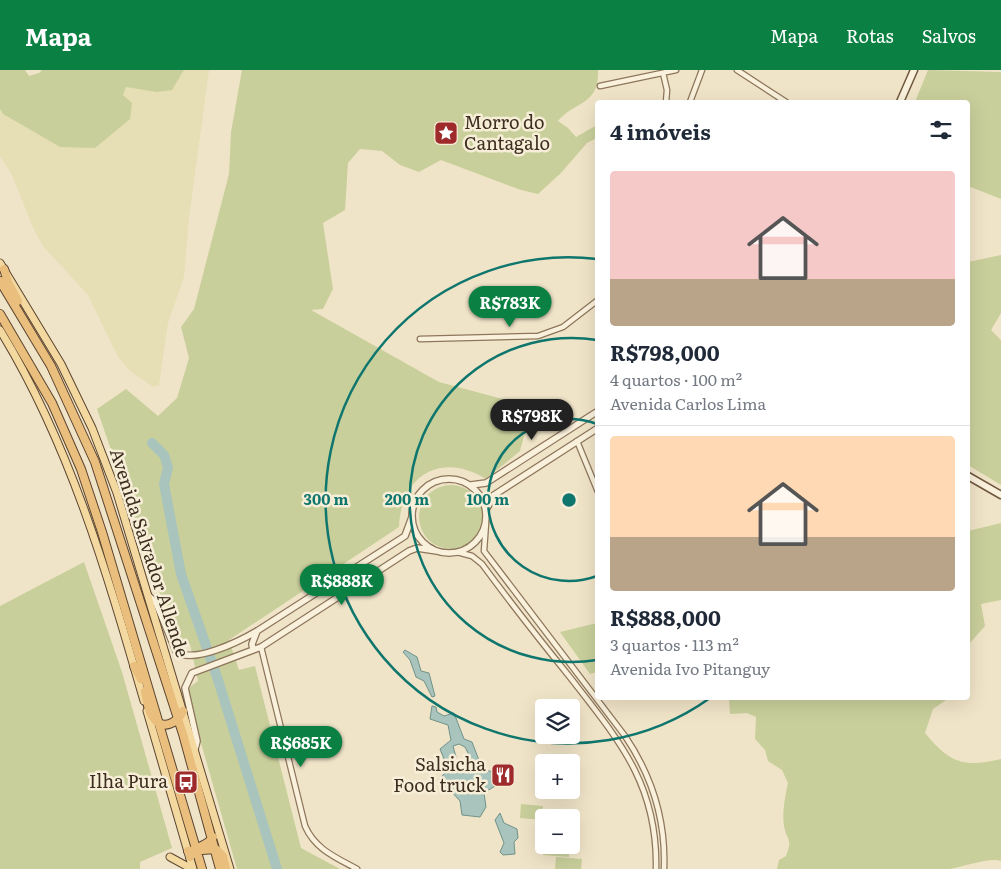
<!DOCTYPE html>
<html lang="pt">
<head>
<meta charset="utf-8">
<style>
	:root { --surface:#fff; --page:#f6f6f7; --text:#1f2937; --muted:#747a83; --line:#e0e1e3; --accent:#0b8043 }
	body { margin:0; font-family:Literata,serif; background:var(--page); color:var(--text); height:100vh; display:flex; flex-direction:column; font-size:19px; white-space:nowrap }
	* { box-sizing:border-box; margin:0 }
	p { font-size:16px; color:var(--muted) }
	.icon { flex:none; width:28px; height:28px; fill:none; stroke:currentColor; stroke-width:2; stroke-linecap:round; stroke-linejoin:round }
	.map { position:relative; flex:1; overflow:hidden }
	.details { position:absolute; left:595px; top:30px; width:375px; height:600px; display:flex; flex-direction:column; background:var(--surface); border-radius:5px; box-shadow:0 5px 20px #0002 }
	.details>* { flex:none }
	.buttons { position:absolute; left:535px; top:629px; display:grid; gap:10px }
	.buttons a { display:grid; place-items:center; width:45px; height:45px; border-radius:5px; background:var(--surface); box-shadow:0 5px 20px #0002; font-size:25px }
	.price { position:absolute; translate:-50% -42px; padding:0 11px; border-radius:18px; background:var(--accent); color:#fff; font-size:16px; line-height:32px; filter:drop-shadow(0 1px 2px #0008) }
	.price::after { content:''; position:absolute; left:50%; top:30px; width:15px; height:11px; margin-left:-8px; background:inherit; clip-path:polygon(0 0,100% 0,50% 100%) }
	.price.current { background:#222; color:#fff }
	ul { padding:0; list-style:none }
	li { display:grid; align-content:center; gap:10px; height:265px; padding:0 15px }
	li+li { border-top:1px solid var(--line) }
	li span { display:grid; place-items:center; height:155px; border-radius:5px; color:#555 }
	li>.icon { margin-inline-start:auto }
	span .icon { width:90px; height:90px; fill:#fffc; stroke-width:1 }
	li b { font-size:21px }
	h2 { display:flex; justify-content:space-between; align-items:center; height:60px; padding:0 15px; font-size:21px }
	header { display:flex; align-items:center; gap:30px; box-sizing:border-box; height:70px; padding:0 25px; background:var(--accent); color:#fff }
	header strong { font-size:24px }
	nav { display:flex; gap:28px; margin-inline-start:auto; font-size:18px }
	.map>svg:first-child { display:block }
	.farmland { fill:#e6deb5 }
	.green { fill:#c9cf9b }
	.water { fill:#a9c4bc; stroke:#6f938a; fill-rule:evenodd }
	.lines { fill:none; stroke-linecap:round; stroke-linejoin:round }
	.river { stroke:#a9c4bc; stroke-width:10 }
	.minor-casing { stroke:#8d765c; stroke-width:7 }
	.tertiary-casing { stroke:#8d765c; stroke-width:8 }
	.secondary-casing { stroke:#6f573f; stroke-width:9 }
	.primary-casing { stroke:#5b4430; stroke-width:9 }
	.trunk-casing { stroke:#5b4430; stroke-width:10 }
	.minor { stroke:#faf1dc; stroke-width:4.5 }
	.tertiary { stroke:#faf1dc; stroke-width:5.5 }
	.secondary { stroke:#faf1dc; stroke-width:6 }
	.primary { stroke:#f3d9a0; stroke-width:7 }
	.trunk { stroke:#eabe7c; stroke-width:8 }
	.ring { fill:none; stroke:#0f766e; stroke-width:2.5 }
	.labels { text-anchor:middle; stroke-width:5; stroke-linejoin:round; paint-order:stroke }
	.poi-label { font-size:18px; fill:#3d2e20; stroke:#f7eed8; text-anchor:end }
	.street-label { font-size:18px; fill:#3d2e20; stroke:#f7eed8 }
	.centre { fill:#0f766e; stroke:#f7eed8; stroke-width:2.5 }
	.ring-label { font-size:15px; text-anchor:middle; font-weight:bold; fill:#0f766e; stroke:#f7eed8; stroke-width:5; stroke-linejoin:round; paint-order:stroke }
</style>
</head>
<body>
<header>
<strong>Mapa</strong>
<nav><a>Mapa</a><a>Rotas</a><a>Salvos</a></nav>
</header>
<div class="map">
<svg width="1001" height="799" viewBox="0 0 1001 799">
	<rect width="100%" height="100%" fill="#f0e4c8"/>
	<path class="farmland" d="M184,0H209L189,148L184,207L168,253L159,315L153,317L130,301L118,287L88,225L43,176L34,160L12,105L0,86V39L3,44L60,77L123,25L126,17L140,18L181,6Z"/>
	<path class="green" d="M0,0H25L29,6L39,3L42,0H184L172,20L157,22L126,17L123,25L132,33L130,49L95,78L60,77L3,44L0,39Z
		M242,0H598C600,35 575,31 558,51L568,58L576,67L597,55V68L587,73L561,103L538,124L521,120L441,90L419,102L400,95L382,81L360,79L348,93L345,140L323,153L333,219L323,239L311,240L439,312L532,337L520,381L486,409C441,381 401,405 399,457L229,570L239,600L255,596L301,778L340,799H237L187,624L190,617L198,611L190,574L178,576L97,339L126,319L158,346L177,328L189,288L181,257L194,239L229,104L231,62Z
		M928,0L1001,2V129L968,116V32H915Z
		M1001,185V243L991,260L1001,270V415L968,395V192Z
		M419 447a32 32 0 1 1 64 0a32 32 0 1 1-64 0Z
		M1001,453V530L981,534L985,556L968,575V461Z
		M84,492L122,602L172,778L140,792V799H0V536Z
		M597,553V602L590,604L560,562Z
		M729,628H949L933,639L925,663C950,693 963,698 1001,689V791C989,787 964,797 950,799H777L779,790L786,786C793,767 787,772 784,756C782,743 785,726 788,713L782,700L768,691L765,680L755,669L756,647L747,643L730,644Z
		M521,734L543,736L541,750L520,748Z
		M544,772V775H570L569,787L543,785Z
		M556,787L582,789L581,799H555Z"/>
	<path class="water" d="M405,580L417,587L421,601L429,603L435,626L432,627L424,611L416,607L410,590L403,582Z
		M432,636L436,637L437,642L444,646L454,643L464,669L472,672L482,698L492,702L495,716L484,723L486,737L480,747L462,745L460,731L449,719L440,715V709L448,699L440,679L451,670L448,655L430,649ZM459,674L465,677L475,697L465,703L453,688L456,687L453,676Z
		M500,743L504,753L517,759L518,768L514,772L515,784L503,785L500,782L504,773L495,750Z"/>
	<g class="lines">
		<path class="river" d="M152,373L164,385L168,397L164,414L181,504L218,610L277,799"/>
		<g class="minor-casing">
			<path id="minor" d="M737,0L786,32
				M663,3L667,20L666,32
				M600,16L676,0
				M690,32L702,0
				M420,269L538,266L563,257L598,230
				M577,371L598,422
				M486,453L484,481L625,666C652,706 666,750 664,799
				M457,482L472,486L482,494C510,532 539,569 569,606C618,669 658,714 656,799
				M261,577L305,756C315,779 335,787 357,799"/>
		</g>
		<g class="tertiary-casing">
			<path id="tertiary" d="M412 446a37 37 0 1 1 74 0a37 37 0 1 1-74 0Z
				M471,415L486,413L598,341
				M487,438L494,425L598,358
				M149,526L156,533L176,581C192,595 240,571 257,561L405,466L412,447
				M253,580L252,574L257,561
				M195,679L197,671L185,618L192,603L261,577L409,481L417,478L437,481"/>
		</g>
		<g class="secondary-casing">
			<path id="secondary" d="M900,32L914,0
				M968,406L1001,425"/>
		</g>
		<g class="primary-casing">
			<path id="primary" d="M0,193L61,294L92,358L117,423L230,799
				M0,260C70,374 107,503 144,631
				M147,641L193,799
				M170,787L192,799"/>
		</g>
		<g class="trunk-casing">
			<path id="trunk" d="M4,199L8,212L18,231
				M0,211L51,296L95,392L183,664L220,799
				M0,244L52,333L81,399L102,462L202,799
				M134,596L141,609
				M145,622C147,630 148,643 154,649C164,661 178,652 183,641
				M188,781L216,779L223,786L226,799
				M190,787C198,773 207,777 213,767"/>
		</g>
		<use href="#minor" class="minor"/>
		<use href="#tertiary" class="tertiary"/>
		<use href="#secondary" class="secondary"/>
		<use href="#primary" class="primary"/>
		<use href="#trunk" class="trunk"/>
	</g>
	<g class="ring">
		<path d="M597 506A81 81 0 1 1 597 354"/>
		<path d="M597 590A162 162 0 1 1 597 270"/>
		<path d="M710 628A243 243 0 1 1 597 189"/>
	</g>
	<defs>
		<g id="sight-square" transform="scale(1.25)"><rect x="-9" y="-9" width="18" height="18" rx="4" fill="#9e2a2b" stroke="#f7eed8"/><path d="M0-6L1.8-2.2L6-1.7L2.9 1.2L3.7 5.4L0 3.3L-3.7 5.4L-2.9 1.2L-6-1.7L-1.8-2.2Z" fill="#fff"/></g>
		<g id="restaurant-square" transform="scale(1.25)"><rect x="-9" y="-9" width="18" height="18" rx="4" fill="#9e2a2b" stroke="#f7eed8"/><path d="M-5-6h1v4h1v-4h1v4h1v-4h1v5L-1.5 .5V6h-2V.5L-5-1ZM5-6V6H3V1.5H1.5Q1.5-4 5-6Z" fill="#fff"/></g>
		<g id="bus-square" transform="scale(1.25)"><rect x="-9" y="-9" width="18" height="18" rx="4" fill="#9e2a2b" stroke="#f7eed8"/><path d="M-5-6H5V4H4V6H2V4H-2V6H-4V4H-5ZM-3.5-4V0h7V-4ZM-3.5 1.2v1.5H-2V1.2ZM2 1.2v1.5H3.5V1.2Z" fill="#fff"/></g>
	</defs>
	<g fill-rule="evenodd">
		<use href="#sight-square" x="446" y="63"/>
		<use href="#restaurant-square" x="503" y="705"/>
		<use href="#bus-square" x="186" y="712"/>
	</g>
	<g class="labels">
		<g class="poi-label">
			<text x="464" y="59" text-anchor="start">Morro do<tspan x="464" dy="21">Cantagalo</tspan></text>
			<text x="486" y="701">Salsicha<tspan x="486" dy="21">Food truck</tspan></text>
			<text x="168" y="718">Ilha Pura</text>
		</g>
		<g class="street-label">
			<text transform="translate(149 483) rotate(72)" y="6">Avenida Salvador Allende</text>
		</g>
	</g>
	<circle cx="569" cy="430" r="8" class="centre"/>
	<g class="ring-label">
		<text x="326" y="435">300 m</text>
		<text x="407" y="435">200 m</text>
		<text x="488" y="435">100 m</text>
	</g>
</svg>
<div class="buttons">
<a><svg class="icon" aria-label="layers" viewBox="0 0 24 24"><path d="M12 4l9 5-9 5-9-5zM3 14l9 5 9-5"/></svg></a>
<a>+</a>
<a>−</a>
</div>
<b class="price" style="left:510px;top:258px">R$783K</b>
<b class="price current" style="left:532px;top:371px">R$798K</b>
<b class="price" style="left:342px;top:536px">R$888K</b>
<b class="price" style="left:301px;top:698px">R$685K</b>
<section class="details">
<h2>4 imóveis<svg class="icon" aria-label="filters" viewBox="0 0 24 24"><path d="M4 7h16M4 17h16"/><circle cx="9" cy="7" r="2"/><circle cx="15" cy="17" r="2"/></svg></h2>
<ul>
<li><span style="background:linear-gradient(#f6c9c9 70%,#b9a48a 0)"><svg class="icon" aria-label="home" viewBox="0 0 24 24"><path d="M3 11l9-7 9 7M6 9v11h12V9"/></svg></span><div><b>R$798,000</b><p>4 quartos · 100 m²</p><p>Avenida Carlos Lima</p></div></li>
<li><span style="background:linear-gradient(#ffd9b3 65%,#b9a48a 0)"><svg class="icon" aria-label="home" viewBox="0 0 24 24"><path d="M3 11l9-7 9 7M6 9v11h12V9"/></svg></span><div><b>R$888,000</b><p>3 quartos · 113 m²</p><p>Avenida Ivo Pitanguy</p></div></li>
</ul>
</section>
</div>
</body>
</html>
